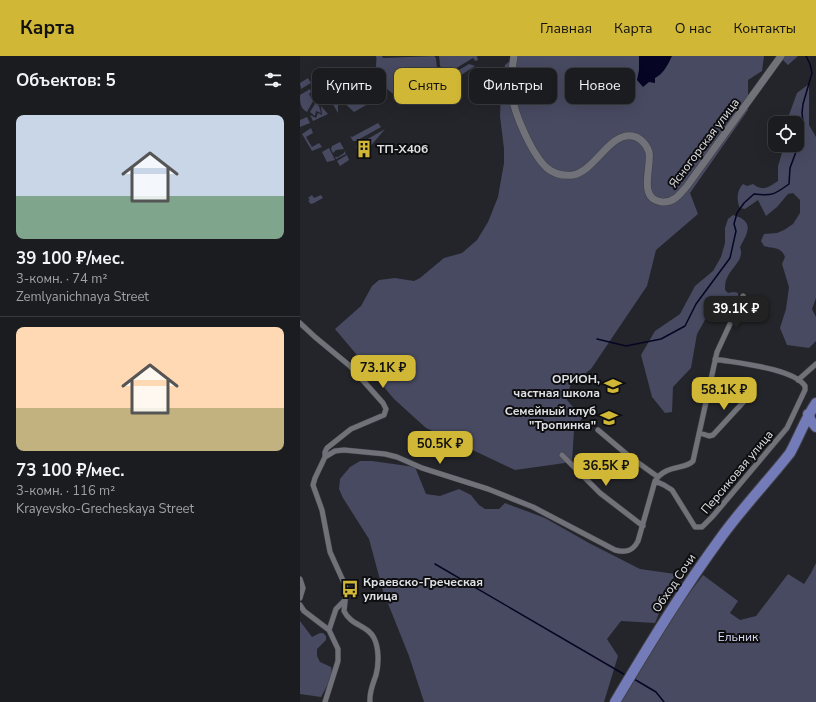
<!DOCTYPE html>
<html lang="ru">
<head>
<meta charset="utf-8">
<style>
	:root { --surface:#1b1c20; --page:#28292d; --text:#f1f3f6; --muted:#a0a1a5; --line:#393a3e; --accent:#d0b736 }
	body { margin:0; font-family:"Nunito Sans",sans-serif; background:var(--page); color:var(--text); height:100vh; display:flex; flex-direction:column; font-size:15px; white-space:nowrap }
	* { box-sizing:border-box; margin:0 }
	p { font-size:13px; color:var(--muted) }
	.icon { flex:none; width:22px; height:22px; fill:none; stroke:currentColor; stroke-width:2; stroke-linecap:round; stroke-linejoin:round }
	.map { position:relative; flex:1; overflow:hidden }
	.drawer { display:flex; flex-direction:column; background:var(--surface); width:300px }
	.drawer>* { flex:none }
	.hud { position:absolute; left:12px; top:12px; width:380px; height:36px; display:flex; gap:8px }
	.controls { position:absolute; left:468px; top:60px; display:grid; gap:8px }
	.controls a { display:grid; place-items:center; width:36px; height:36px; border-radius:8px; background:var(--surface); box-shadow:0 4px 16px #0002,0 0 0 1px var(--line); font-size:20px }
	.price { position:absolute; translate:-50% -34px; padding:0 9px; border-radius:8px; background:var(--accent); color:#111; font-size:13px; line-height:26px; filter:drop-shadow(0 1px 2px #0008) }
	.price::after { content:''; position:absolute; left:50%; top:24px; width:12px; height:9px; margin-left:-6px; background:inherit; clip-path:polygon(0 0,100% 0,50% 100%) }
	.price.on { background:#222; color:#fff }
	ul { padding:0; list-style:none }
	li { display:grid; align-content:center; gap:8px; height:212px; padding:0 16px }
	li+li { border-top:1px solid var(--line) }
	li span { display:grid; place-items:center; height:124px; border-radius:8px; color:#555 }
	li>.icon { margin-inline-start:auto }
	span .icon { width:72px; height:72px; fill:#fffc; stroke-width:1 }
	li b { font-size:17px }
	h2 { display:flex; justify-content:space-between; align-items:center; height:48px; padding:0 16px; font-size:17px }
	.tag { padding:0 14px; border-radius:8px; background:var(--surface); box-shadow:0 4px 16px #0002,0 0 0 1px var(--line); font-size:14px; line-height:36px }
	.tag.on { background:var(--accent); color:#111 }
	header { display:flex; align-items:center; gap:24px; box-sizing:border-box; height:56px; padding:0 20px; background:var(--accent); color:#111 }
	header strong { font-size:19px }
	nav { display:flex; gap:22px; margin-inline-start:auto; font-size:14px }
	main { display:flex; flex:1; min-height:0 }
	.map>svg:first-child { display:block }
	.green { fill:#474a61 }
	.water { fill:#060523 }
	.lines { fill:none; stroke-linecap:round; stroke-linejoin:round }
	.stream { stroke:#060523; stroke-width:1.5 }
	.street-casing { stroke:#404145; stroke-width:6 }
	.secondary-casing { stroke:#404145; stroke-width:8 }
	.highway-casing { stroke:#404145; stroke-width:12 }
	.street { stroke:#717279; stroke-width:5 }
	.secondary { stroke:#717279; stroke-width:7 }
	.highway { stroke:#747bb9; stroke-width:10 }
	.labels { text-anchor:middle; stroke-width:4; stroke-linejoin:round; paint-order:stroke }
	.street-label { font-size:12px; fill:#e0e1e5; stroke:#0e0e10 }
	.poi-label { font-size:12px; font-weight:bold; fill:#e0e1e5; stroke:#0e0e10; text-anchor:start }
	.park-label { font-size:12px; fill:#dadef9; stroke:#0e0e10 }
</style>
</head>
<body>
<header>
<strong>Карта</strong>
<nav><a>Главная</a><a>Карта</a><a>О нас</a><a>Контакты</a></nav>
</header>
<main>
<section class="drawer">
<h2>Объектов: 5<svg class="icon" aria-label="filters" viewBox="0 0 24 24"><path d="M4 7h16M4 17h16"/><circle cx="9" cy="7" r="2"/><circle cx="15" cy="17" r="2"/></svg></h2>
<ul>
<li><span style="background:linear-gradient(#c9d6e8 65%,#7fa58c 0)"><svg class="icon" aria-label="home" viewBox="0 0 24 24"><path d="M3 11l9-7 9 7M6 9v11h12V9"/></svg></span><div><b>39 100 ₽/мес.</b><p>3-комн. · 74 m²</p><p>Zemlyanichnaya Street</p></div></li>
<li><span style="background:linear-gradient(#ffd9b3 65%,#c2b280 0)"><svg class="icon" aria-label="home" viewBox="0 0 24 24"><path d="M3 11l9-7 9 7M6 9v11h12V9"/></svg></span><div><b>73 100 ₽/мес.</b><p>3-комн. · 116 m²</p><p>Krayevsko-Grecheskaya Street</p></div></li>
</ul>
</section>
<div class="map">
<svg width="516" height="646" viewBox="0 0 516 646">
	<rect width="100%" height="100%" fill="#24252a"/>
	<path class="green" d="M76,0H82L83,2L134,0L136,2L137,12L147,21L169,8L175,10L115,49C97,42 77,31 76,9C76,6 77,4 76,0Z
		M139,0H177L178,4L175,5L173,2L148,17L140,10Z
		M216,0H498L488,9L479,0H464L462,15L448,24V54L390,137L398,158L356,194L347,230L291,313L279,322L270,330L267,344L282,362L274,374L272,406L215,414L126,372L94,343L35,273L61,250L72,230L79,224L95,222L114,225L120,222L144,202L162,197L177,184L188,166L198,141L204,107V93L200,60L201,35L205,9Z
		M54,20L55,22L40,41L28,35Z
		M8,22L11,27L1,33L0,27Z
		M57,23L75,40V43L60,36Z
		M55,24L59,37L43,40Z
		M509,28V69L516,81V242L512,253L516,261V285L509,292L487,289L480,272L486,253L489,231L482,208L485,201C481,190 473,193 464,190L461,185L464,178L477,177L484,174L493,168L500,157V144L493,137L488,138L477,151L466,160L458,144L445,153L440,152C436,144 437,134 443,128L447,130L453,128C464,136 468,131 478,125V110L482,97L479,89H497V67H486L497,37Z
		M10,33L11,36L9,38L13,45L7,56C0,52 0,46 0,39Z
		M27,38H30L38,42V57Z
		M60,38L75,44L54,56L40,43L41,42Z
		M16,46L19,50L21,57L16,55L15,60L10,56Z
		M21,50L28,58L13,65L10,59L16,62L18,57L22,59Z
		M7,61L10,67L0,71V64Z
		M78,67L81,71L56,85H53L50,80L52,81Z
		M11,72L13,77L6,81L12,91L19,87L22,91L12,95L2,78Z
		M85,73L63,99L61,95L59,96L56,91L58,88L64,86L58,89L60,93L65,90V87L71,85V83L66,85V84Z
		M40,86L44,93L36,94L33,97L35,101H38L44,97V95L46,98L36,103L31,93L32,90Z
		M29,92L35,104L27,106L22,96Z
		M47,99L49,104L40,110L37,105Z
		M12,139L14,142L21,139L23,142L14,147L11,148L8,145L10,144L8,142Z
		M433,159C454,165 449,175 440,191C445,204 432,210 427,222C425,225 425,230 425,234L428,237L434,236L438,237V240L431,246L410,255L397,278L391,312L373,331L372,356L365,357L352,341L341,299L355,275L380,258L395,230L413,215L421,201L425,187V172L428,163Z
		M60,405H72L115,411L126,438L140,440L159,433L171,439L179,449L185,453H199L205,447L245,462L289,487L340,513L375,518L355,567L321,565L307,583L318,600L304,646H124L109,600L83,535L69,483L43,442L39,433L40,423L50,411Z
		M516,507V646H320C344,604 373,557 403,519L438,545L430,557L440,564L456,560L488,518L504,528L511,517Z
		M0,565L12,581L20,577H23L26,580V584L17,593V600L20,606L31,611C34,621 25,633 21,641L0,638Z"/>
	<path class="water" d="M339,0H372C368,9 363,18 355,22V27L349,26L343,31L337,24L339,14Z"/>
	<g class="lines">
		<path class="stream" d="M297,283L326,290L361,283L385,270L396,248L430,202L436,175L434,168L437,157L444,147L454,138C472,140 474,139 489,128L490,112L504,74L502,57L503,48L512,17L510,8L506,0
			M135,508L327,620
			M334,623L356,636L364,646"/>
		<g class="street-casing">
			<path id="street" d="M0,267L15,281L50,310L83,347L86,353L84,359L51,373L27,392L25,396V401L15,422L13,429L22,454L30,496L45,529L46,537L44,555C51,570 68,569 74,582C79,592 79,608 76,619C73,628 69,636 70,646
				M498,324L516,308
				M298,374L330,401L358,421
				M400,377L409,380L413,379L449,340
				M262,399L300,437L343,470
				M25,401L35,395L44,394L85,398L97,401L122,412L188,433L233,451L315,494C326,497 333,495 338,485L355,425C366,408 385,414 393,405L417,296L443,240
				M355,425L364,429L372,434L395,471H402L413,460L487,372L505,334V330C493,312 436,307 415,303
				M0,523L3,532L0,542
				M0,549L4,555L29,574L38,593V605L25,646
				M29,574L36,553L44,545"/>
		</g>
		<g class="secondary-casing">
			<path id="secondary" d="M214,0C212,13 210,26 212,39C214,58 233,100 247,112C254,118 264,120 273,119C296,114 309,77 332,80C340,81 347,89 349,96C352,111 337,143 362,146C374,147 380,138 387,130L481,0"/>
		</g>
		<g class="highway-casing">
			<path id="highway" d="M508,358L511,365L516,371
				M315,646C349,589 383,533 422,480C443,451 468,425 490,397C499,381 505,363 516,347"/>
		</g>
		<use href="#street" class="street"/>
		<use href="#secondary" class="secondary"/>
		<use href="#highway" class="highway"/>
	</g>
	<defs>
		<g id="building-bare" transform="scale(1.38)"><path d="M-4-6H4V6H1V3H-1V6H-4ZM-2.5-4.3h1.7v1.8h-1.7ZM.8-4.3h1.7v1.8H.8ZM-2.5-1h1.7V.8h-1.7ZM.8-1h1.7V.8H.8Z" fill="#d0b736" stroke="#0e0e10" stroke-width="2.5" paint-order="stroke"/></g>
		<g id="school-bare" transform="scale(1.38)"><path d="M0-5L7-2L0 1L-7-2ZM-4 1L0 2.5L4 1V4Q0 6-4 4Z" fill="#d0b736" stroke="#0e0e10" stroke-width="2.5" paint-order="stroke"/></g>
		<g id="bus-bare" transform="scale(1.38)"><path d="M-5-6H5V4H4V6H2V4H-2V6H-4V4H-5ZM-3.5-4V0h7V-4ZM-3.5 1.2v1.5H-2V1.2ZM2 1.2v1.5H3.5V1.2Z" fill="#d0b736" stroke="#0e0e10" stroke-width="2.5" paint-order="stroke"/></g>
	</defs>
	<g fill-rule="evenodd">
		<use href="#building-bare" x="64" y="93"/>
		<use href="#school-bare" x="313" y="330"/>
		<use href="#school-bare" x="309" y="362"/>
		<use href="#bus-bare" x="50" y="533"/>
	</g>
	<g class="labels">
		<g class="street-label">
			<text transform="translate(404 87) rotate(-53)" y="4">Ясногорская улица</text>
			<text transform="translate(437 416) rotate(-50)" y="4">Персиковая улица</text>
			<text transform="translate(374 527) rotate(-56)" y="4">Обход Сочи</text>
		</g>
		<g class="poi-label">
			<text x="77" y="97">ТП-Х406</text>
			<text x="300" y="327" text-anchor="end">ОРИОН,<tspan x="300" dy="14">частная школа</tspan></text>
			<text x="296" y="359" text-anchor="end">Семейный клуб<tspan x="296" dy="14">"Тропинка"</tspan></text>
			<text x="63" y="530">Краевско-Греческая<tspan x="63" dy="14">улица</tspan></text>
		</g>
		<g class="park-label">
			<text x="438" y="585">Ельник</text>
		</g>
	</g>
</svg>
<div class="controls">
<a><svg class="icon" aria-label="locate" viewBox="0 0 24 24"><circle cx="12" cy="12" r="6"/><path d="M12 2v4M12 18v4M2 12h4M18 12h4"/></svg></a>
</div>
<b class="price on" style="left:436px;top:274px">39.1K ₽</b>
<b class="price" style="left:83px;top:333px">73.1K ₽</b>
<b class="price" style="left:424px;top:355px">58.1K ₽</b>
<b class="price" style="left:140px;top:409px">50.5K ₽</b>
<b class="price" style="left:306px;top:431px">36.5K ₽</b>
<div class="hud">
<a class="tag">Купить</a>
<a class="tag on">Снять</a>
<a class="tag">Фильтры</a>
<a class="tag">Новое</a>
</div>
</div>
</main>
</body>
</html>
